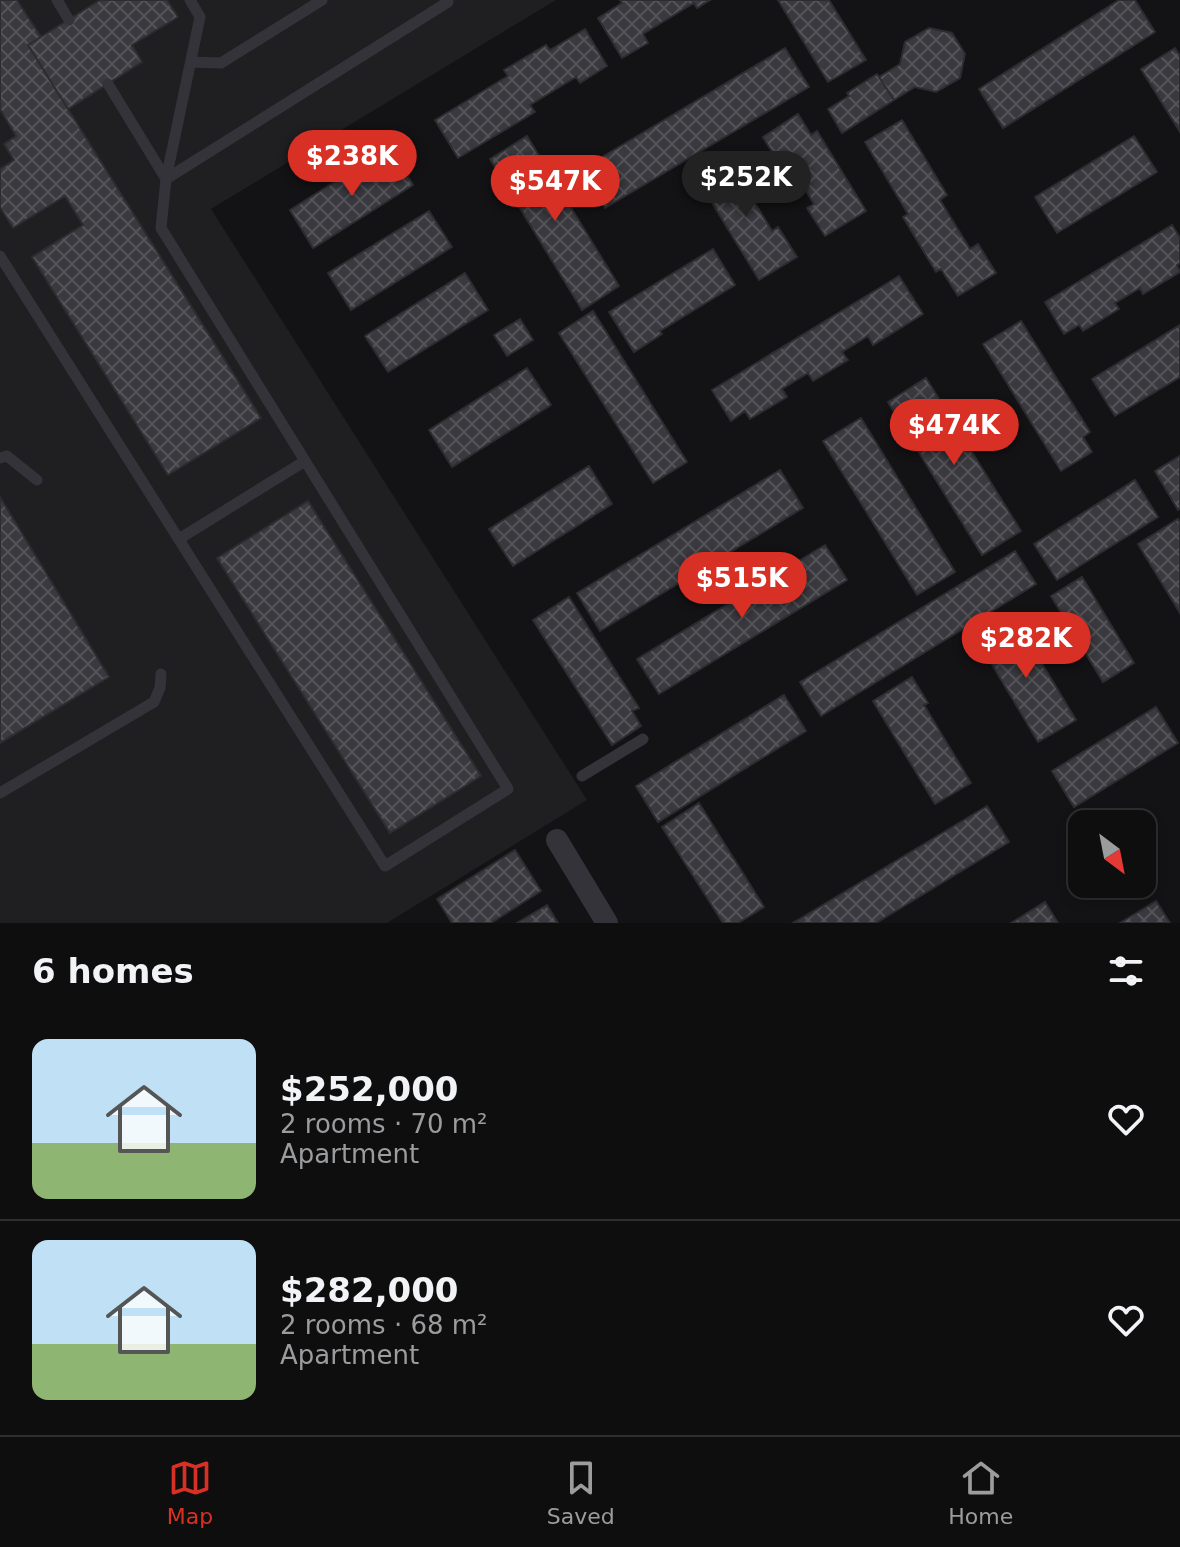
<!DOCTYPE html>
<html lang="en">
<head>
<meta charset="utf-8">
<style>
	:root { --surface:#0e0e0f; --page:#1c1c1d; --text:#f1f3f6; --muted:#9b9c9e; --line:#2e2e2f; --accent:#d93025 }
	body { margin:0; font-family:"DejaVu Sans",sans-serif; background:var(--page); color:var(--text); height:100vh; display:flex; flex-direction:column; font-size:30px; white-space:nowrap }
	* { box-sizing:border-box; margin:0 }
	p { font-size:26px; color:var(--muted) }
	.icon { flex:none; width:44px; height:44px; fill:none; stroke:currentColor; stroke-width:2; stroke-linecap:round; stroke-linejoin:round }
	.map { position:relative; height:923px; overflow:hidden }
	.sheet { display:flex; flex-direction:column; background:var(--surface); flex:1 }
	.sheet>* { flex:none }
	.needle { width:52px; rotate:148deg }
	.fabs { position:absolute; left:1068px; top:810px; display:grid; gap:16px }
	.fabs a { display:grid; place-items:center; width:88px; height:88px; border-radius:16px; background:var(--surface); box-shadow:0 4px 12px #0003,0 0 0 2px var(--line); font-size:40px }
	.price { position:absolute; translate:-50% -68px; padding:0 18px; border-radius:28px; background:var(--accent); color:#fff; font-size:26px; line-height:52px; filter:drop-shadow(0 2px 4px #0008) }
	.price::after { content:''; position:absolute; left:50%; top:48px; width:24px; height:18px; margin-left:-12px; background:inherit; clip-path:polygon(0 0,100% 0,50% 100%) }
	.price.on { background:#222; color:#fff }
	ul { padding:0; list-style:none }
	li { display:flex; align-items:center; gap:24px; height:200px; padding:0 32px }
	li+li { border-top:2px solid var(--line) }
	li span { display:grid; place-items:center; flex:none; width:224px; height:160px; border-radius:16px; color:#555 }
	li>.icon { margin-inline-start:auto }
	span .icon { width:96px; height:96px; fill:#fffc; stroke-width:1 }
	li b { font-size:34px }
	h2 { display:flex; justify-content:space-between; align-items:center; height:96px; padding:0 32px; font-size:34px }
	.dock { display:flex; justify-content:space-around; align-items:center; height:112px; border-top:2px solid var(--line); background:var(--surface); font-size:22px; color:var(--muted) }
	.dock a { display:grid; justify-items:center; gap:4px }
	.dock .on { color:var(--accent) }
	.map>svg:first-child { display:block }
	.built { fill:#1f1e21 }
	.building { fill:url(#building-cross-hatch); stroke:#2d2c30; stroke-width:2 }
	.lines { fill:none; stroke-linecap:round; stroke-linejoin:round }
	.lane { stroke:#34333a; stroke-width:11 }
	.street { stroke:#34333a; stroke-width:22 }
</style>
</head>
<body>
<div class="map">
<svg width="1180" height="923" viewBox="0 0 1180 923">
	<defs>
		<pattern id="building-cross-hatch" width="8" height="8" patternUnits="userSpaceOnUse" patternTransform="scale(2)"><rect width="8" height="8" fill="#3a393f"/><path d="M0 0l8 8M0 8l8-8" fill="none" stroke="#535358"/></pattern>
	</defs>
	<rect width="100%" height="100%" fill="#131214"/>
	<path class="built" d="M0,0H556L211,209L587,800L387,923H0Z"/>
	<path class="building" d="M0,0H17L41,37L28,45L261,418L168,475L32,257L83,225L65,196L13,228L0,207V169L14,160L4,144L16,136L0,109Z
		M100,0H167L178,17L132,45L142,62L68,109L28,45Z
		M620,0H710L697,8L694,3L643,34L648,43L622,58L598,18L622,3Z
		M778,0H829L866,60L828,82Z
		M1119,0H1135L1155,32L1003,128L979,89Z
		M929,28L952,33L965,54L960,78L936,92L915,87L894,100L879,77L900,64L905,42Z
		M585,29L607,66L580,83L576,77L530,105L535,112L458,158L435,120L508,76L504,70L546,45L550,50Z
		M785,48L809,87L605,208L582,169Z
		M1175,48L1180,56V132L1141,69Z
		M877,74L894,100L842,133L828,109L849,96L847,93Z
		M798,114L811,135L817,131L866,211L825,236L807,208L814,204L785,157L777,161L763,137Z
		M902,120L947,195L940,200L970,249L978,244L996,273L958,296L941,269L936,272L903,217L908,214L865,142Z
		M527,136L619,286L582,310L490,159Z
		M1134,136L1157,172L1057,233L1035,197Z
		M390,147L413,185L313,248L290,210Z
		M735,155L748,177L741,180L772,231L778,227L797,257L759,280L697,178Z
		M429,211L452,247L351,310L328,273Z
		M1172,225L1180,238V263L1177,265L1180,272L1143,294L1140,288L1115,303L1119,309L1083,331L1079,325L1064,334L1045,302Z
		M713,249L735,285L660,331L662,334L634,352L609,312Z
		M465,273L488,310L388,372L365,336Z
		M899,276L923,314L873,345L868,336L842,352L848,360L813,381L808,373L782,389L787,397L750,419L745,411L731,421L712,390Z
		M593,311L687,462L653,483L559,333Z
		M520,319L533,340L507,356L494,335Z
		M1021,321L1090,432L1083,437L1092,452L1061,471L983,344Z
		M1180,325V377L1115,416L1092,379Z
		M527,368L551,405L452,467L429,430Z
		M926,378L1021,531L982,555L888,402Z
		M861,418L955,572L917,595L823,441Z
		M1180,456V508L1178,510L1155,471Z
		M589,466L612,504L513,566L489,529Z
		M780,470L803,508L600,631L577,593Z
		M1135,480L1158,517L1057,580L1034,544Z
		M0,497L109,677L0,743Z
		M308,501L481,776L390,833L217,558Z
		M1178,519L1180,523V613L1138,544Z
		M825,545L847,580L659,694L637,659Z
		M1015,551L1036,584L821,716L800,682Z
		M1082,577L1134,663L1103,682L1051,596Z
		M569,597L639,708L632,711L641,726L612,745L533,620Z
		M1014,617L1076,720L1038,742L977,639Z
		M912,677L928,703L924,705L971,783L935,804L873,701Z
		M784,695L806,731L658,822L636,786Z
		M1156,707L1178,743L1074,807L1052,771Z
		M699,803L764,907L738,923H723L662,827Z
		M987,806L1009,842L876,923H793Z
		M515,850L541,891L491,923H452L437,899Z
		M1156,901L1170,923H1120Z
		M1045,902L1058,923H1011Z
		M547,905L558,923H517Z"/>
	<g class="lines">
		<path class="lane" d="M57,0L69,20
			M191,62L221,63L322,0
			M108,84L166,179L448,2L446,0
			M0,256L385,866L508,789L161,228L166,179L200,17L190,0
			M0,458L7,456L37,480
			M179,539L305,461
			M582,776L643,739
			M0,793L154,702L160,688L161,674"/>
		<path class="street" d="M557,840L607,923"/>
	</g>
</svg>
<div class="fabs">
<a><svg class="needle" viewBox="-14 -14 28 28"><path d="M0-13l5 13h-10z" fill="#e53935"/><path d="M0 13l5-13h-10z" fill="#9b9c9e"/></svg></a>
</div>
<b class="price" style="left:352px;top:198px">$238K</b>
<b class="price on" style="left:746px;top:219px">$252K</b>
<b class="price" style="left:555px;top:223px">$547K</b>
<b class="price" style="left:954px;top:467px">$474K</b>
<b class="price" style="left:742px;top:620px">$515K</b>
<b class="price" style="left:1026px;top:680px">$282K</b>
</div>
<section class="sheet">
<h2>6 homes<svg class="icon" aria-label="filters" viewBox="0 0 24 24"><path d="M4 7h16M4 17h16"/><circle cx="9" cy="7" r="2"/><circle cx="15" cy="17" r="2"/></svg></h2>
<ul>
<li><span style="background:linear-gradient(#bfe0f5 65%,#8fb573 0)"><svg class="icon" aria-label="home" viewBox="0 0 24 24"><path d="M3 11l9-7 9 7M6 9v11h12V9"/></svg></span><div><b>$252,000</b><p>2 rooms · 70 m²</p><p>Apartment</p></div><svg class="icon" aria-label="heart" viewBox="0 0 24 24"><path d="M12 20l-8-8c-3-5 5-10 8-4 3-6 11-1 8 4z"/></svg></li>
<li><span style="background:linear-gradient(#bfe0f5 65%,#8fb573 0)"><svg class="icon" aria-label="home" viewBox="0 0 24 24"><path d="M3 11l9-7 9 7M6 9v11h12V9"/></svg></span><div><b>$282,000</b><p>2 rooms · 68 m²</p><p>Apartment</p></div><svg class="icon" aria-label="heart" viewBox="0 0 24 24"><path d="M12 20l-8-8c-3-5 5-10 8-4 3-6 11-1 8 4z"/></svg></li>
</ul>
</section>
<nav class="dock">
<a class="on"><svg class="icon" aria-label="map" viewBox="0 0 24 24"><path d="M3 6l6-2 6 2 6-2v14l-6 2-6-2-6 2zM9 4v14M15 6v14"/></svg>Map</a>
<a><svg class="icon" aria-label="saved" viewBox="0 0 24 24"><path d="M7 4h10v16l-5-4-5 4z"/></svg>Saved</a>
<a><svg class="icon" aria-label="home" viewBox="0 0 24 24"><path d="M3 11l9-7 9 7M6 9v11h12V9"/></svg>Home</a>
</nav>
</body>
</html>
